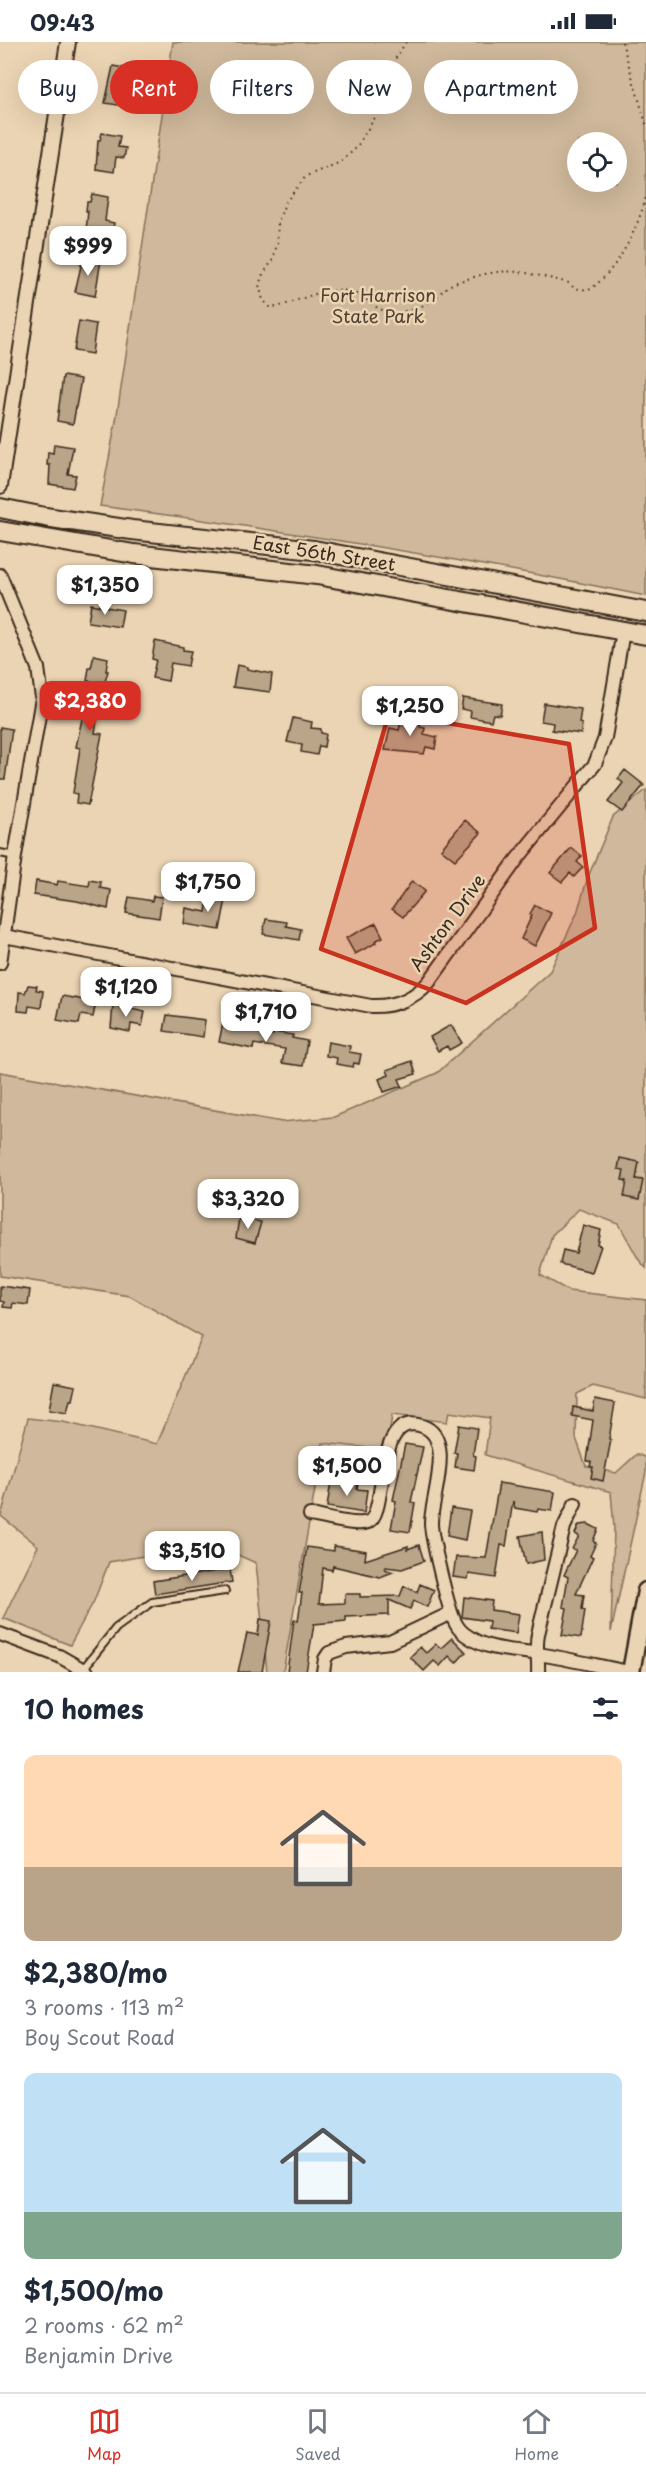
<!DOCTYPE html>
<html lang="en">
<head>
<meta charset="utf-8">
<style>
	:root { --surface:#fff; --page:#f6f6f7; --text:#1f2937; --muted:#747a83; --line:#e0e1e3; --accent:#d93025 }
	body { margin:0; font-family:"Playpen Sans",sans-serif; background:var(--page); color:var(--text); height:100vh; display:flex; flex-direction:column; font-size:22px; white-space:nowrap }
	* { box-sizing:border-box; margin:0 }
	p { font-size:20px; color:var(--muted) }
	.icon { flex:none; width:33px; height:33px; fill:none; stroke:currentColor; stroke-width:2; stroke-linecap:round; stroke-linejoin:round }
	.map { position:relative; height:1630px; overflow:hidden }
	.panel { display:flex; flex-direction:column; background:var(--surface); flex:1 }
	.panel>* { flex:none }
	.hud { position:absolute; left:18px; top:18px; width:610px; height:54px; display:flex; gap:12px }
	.controls { position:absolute; left:567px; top:90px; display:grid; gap:12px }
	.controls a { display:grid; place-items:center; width:60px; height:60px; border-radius:50%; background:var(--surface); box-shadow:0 6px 24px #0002; font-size:30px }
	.price { position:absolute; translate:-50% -51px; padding:0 14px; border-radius:12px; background:#fff; color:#222; font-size:20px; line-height:39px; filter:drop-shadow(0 2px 3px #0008) }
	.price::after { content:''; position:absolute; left:50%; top:36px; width:18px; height:14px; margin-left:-9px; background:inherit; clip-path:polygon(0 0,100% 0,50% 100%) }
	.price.on { background:var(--accent); color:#fff }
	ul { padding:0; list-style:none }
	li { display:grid; align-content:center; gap:12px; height:318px; padding:0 24px }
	li span { display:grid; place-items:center; height:186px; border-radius:12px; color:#555 }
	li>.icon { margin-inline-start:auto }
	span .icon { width:108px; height:108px; fill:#fffc; stroke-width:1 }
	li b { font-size:26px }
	h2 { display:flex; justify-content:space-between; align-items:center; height:72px; padding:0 24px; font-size:26px }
	.tag { padding:0 21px; border-radius:27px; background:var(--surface); box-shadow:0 6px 24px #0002; font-size:21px; line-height:54px }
	.tag.on { background:var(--accent); color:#fff }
	.status { display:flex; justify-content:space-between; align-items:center; height:42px; padding:0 30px; background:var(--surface); direction:ltr }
	.status svg { height:16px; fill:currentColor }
	.dock { display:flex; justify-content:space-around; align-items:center; height:84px; border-top:2px solid var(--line); background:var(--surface); font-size:16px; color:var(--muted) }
	.dock a { display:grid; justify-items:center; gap:3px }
	.dock .on { color:var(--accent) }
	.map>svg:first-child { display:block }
	.green { fill:#cfb89b; stroke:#85715c; stroke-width:1.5; fill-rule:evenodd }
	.building { fill:#baa589; stroke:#3b2a1e; stroke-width:1.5 }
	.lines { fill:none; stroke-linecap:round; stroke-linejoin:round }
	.service-casing { stroke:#3b2a1e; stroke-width:10 }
	.minor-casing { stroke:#3b2a1e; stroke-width:16 }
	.tertiary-casing { stroke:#3b2a1e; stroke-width:18 }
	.secondary-casing { stroke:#3b2a1e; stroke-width:21 }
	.primary-casing { stroke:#3b2a1e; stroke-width:22 }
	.path { stroke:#3b2a1e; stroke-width:2; stroke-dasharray:1.5 4.5; stroke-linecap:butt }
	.service { stroke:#ebd4b3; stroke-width:6 }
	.minor { stroke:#ebd4b3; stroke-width:12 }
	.tertiary { stroke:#ebd4b3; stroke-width:14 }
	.secondary { stroke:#ebd4b3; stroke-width:16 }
	.primary { stroke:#ebd4b3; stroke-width:18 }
	.marked { fill:#c8321e; fill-opacity:0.2; stroke:#c8321e; stroke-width:4.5; stroke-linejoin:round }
	.labels { text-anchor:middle; stroke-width:5; stroke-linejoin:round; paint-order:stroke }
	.park-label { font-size:18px; fill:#513f31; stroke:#ebd4b3 }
	.street-label { font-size:18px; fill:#3b2a1e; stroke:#ebd4b3 }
</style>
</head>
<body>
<div class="status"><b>09:43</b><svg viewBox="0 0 49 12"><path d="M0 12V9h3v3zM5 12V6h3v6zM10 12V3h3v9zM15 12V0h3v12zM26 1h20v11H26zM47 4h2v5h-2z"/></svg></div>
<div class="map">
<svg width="646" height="1630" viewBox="0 0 646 1630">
	<rect width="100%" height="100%" fill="#ebd4b3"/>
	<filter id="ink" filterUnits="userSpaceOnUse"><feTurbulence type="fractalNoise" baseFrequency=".0167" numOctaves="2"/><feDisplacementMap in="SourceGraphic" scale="12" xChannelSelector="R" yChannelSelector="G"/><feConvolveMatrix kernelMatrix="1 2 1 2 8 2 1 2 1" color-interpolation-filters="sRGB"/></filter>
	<g filter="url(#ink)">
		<path class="green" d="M173,0H646V554C465,517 284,488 100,464L116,379ZM616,100V140H578V100Z
			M646,748V1226L639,1218L619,1182L579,1167L552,1193L540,1233L569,1249L646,1258V1357L593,1344L577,1352L576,1396L586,1424L616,1431L637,1412L646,1416V1430L611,1590L614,1486L611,1450L485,1413L490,1376L449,1370L447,1380L392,1373L387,1408L323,1401L283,1630H267L256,1521L213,1502L109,1520L94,1559L70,1603L3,1576L38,1504L1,1474L28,1376L63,1380L157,1402L202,1295L130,1254L0,1234V1030L282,1080L334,1075L437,1031L550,929L577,871L588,835L613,775Z"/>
		<path class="building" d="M113,24L130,27L124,64L105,61Z
			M102,91L120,94L118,105L126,106L124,116L116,115L114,130L96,127L98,98H100Z
			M92,152L108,155L105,179L114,181L112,193L86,189L88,169H86L87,160H90Z
			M83,215L101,218L95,254L75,250Z
			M79,279L96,282L92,312L74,309Z
			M63,334L81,337L73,382L57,379Z
			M54,402L73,405L68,432L76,433L73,446L49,442L50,423H47L48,410L53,411Z
			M91,562L123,568L120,585L88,580Z
			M155,599L183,605V608L191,609L188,624L171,621L168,639L152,636L156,618L152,617Z
			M94,613L108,616L106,629H108L101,654L95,691L102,692L88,763L76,761L77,752L73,751L80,706L76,705L90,639H87L89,626H91Z
			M237,623L247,625V627L272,632L270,650L233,645Z
			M463,656L502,662L500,673L493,672L491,679L470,675L471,669L461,667Z
			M544,661L581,667L579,681L582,682L581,692L552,688L553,681L541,679Z
			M403,671L422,675L420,685L425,686L424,692L437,695L435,707L426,705L424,712L385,708L390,686L399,688Z
			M293,676L312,680L311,686L321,687V691L326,692L324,705L319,704L317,713L301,710L302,703L287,700Z
			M0,685L12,687L5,737H0Z
			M625,728L644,743L622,770L608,760L623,741L618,737Z
			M465,778L481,791L455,818L441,807Z
			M571,806L582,814L577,820L583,825L574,835L570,831L562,840L550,831Z
			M90,838L101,840L100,846L111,848L108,867L77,859L34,853L36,839L57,843L58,839L89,844Z
			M412,839L425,849L403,875L392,867Z
			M209,849L227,852L220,888L184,882L186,866L206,870Z
			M153,854L162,855L159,876L126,871L129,855L152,859Z
			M535,863L551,871L535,904L521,897L532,873L530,872Z
			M266,877L287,880L286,884L301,887L299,898L263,892Z
			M376,881L383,895L375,899L376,901L355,912L346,896Z
			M28,943L37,944L36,948L43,949L41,966L29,964L28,970L18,969L19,950L25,951Z
			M62,954L96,960L93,975L81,973L79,982L57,978Z
			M113,963L145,970L142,984L131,982L130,990L111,986Z
			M167,973L205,978L203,995L164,989Z
			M223,981L235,983V986L273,993L274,990L293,993L292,996L307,999L303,1024L282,1021L285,1007L254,1002L253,1007L219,1000Z
			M451,983L462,1001L449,1008L447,1004L438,1009L430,995Z
			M328,1000L350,1004L349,1010L361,1012L359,1022L354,1021L353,1025L336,1022L337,1016L326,1014Z
			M412,1019L416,1032L399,1037L402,1044L384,1050L379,1037L389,1033L387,1028Z
			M620,1116L639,1120L636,1137L643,1138L639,1158L624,1155L627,1139L622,1138L624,1128L618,1127Z
			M239,1176L261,1180L255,1201L236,1196Z
			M583,1183L601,1188L598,1203L601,1204L592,1230L560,1222L563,1208L576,1211Z
			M0,1244L30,1248L28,1263L13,1261L12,1266L3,1265L4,1260L0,1259Z
			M54,1340L76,1344L73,1358H70L67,1371L49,1368Z
			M595,1357L615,1361L609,1397L611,1398L603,1439L591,1436L593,1425H590L591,1420L587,1419L593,1378L572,1374L573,1365L593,1369Z
			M459,1383L477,1386L473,1413L476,1414L474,1428L455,1425L457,1411H454Z
			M405,1402L423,1405L411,1460L415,1461L410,1490L391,1487L396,1459L393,1458Z
			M346,1439L358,1441L357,1447L367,1448L364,1471L327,1465L331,1440L346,1443Z
			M499,1441L555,1450L552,1469L538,1467L537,1470L515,1466L513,1459L506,1504L501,1503L496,1536L469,1532L468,1537L453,1535L456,1515L486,1516Z
			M451,1466L470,1469L465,1498L447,1494Z
			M588,1482L598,1487L593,1499L596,1501L590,1514L593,1515L576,1552L584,1553L582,1567L585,1568L581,1596L562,1593L567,1566L563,1565L568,1535L564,1533L576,1508L572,1507L579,1494L575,1492L579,1483Z
			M542,1490L544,1518L526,1522L520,1494Z
			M419,1503L424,1519L402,1527L386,1525L385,1527L393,1530L380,1535L333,1524L332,1528L323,1526L319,1562L345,1561V1552H360V1555L400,1554L404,1544L417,1550L420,1542L434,1548L427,1565L414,1559L410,1567L389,1558V1573L346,1575V1579L314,1582L306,1630H287L294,1578L298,1579L302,1551H299L307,1505L334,1509V1504L366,1509L365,1518L408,1504L407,1507Z
			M230,1527L232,1540L155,1552L153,1539Z
			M464,1555L492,1559L491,1568L519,1572L516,1591L488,1587L489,1579L462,1575Z
			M260,1577L271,1579L262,1630H238L247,1591L258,1593Z
			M452,1596L466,1610L456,1621L449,1614L440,1624L434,1619L424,1629L410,1615L420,1605L426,1611L436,1602L441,1606Z"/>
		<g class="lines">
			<g class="service-casing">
				<path id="service" d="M0,811L15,814
					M83,1627L116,1586L152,1560L225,1549"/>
			</g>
			<g class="minor-casing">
				<path id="minor" d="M0,533L38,626L42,656L15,814L0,921
					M4,894L371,964C393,965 414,957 429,940L518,816L595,722L605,696L623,589
					M310,1473C324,1475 356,1485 368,1480C389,1472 373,1368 422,1384C456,1395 431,1456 431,1481C431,1495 449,1571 456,1582C459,1588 464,1592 469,1595C489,1609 517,1608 539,1612C569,1617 599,1624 629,1630
					M0,1592L59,1614L87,1630
					M323,1630L325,1617L329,1611L346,1605L390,1600L451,1571
					M538,1630C539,1617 535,1606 538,1592L564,1485L575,1462"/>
			</g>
			<g class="tertiary-casing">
				<path id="tertiary" d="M0,444L68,0"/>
			</g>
			<g class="secondary-casing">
				<path id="secondary" d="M631,1630L646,1549"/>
			</g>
			<g class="primary-casing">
				<path id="primary" d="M0,466L45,475L132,488L314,508L646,570
					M0,489L134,512L317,533L646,593"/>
			</g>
			<path class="path" d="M406,0L381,39L376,74L356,106L341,120L306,134L285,161L278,180L277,202L273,218L263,232L259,243L263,258L271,266C296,262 321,244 347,249C368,253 378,275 401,270C410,268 424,264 432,259C438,254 442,248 449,244C455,240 464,238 471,236C509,223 532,232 569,241L574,246L589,248C618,228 637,188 646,155
				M622,0L646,82"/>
			<use href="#service" class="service"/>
			<use href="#minor" class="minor"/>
			<use href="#tertiary" class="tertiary"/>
			<use href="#secondary" class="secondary"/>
			<use href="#primary" class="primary"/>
		</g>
	</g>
	<path class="marked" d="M389,671L569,702L595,886L466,961L321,907Z"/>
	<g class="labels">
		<g class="park-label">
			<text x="378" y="260">Fort Harrison<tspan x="378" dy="21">State Park</tspan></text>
		</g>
		<g class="street-label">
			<text transform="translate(324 512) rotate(9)" y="6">East 56th Street</text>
			<text transform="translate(448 881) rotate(-54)" y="6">Ashton Drive</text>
		</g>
	</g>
</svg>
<div class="controls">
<a><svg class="icon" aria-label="locate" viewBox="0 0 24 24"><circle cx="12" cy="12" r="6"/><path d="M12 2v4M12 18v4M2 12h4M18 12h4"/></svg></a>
</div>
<b class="price" style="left:88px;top:235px">$999</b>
<b class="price" style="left:105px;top:574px">$1,350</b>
<b class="price on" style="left:90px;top:690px">$2,380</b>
<b class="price" style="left:410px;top:695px">$1,250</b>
<b class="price" style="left:208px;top:871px">$1,750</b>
<b class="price" style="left:126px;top:976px">$1,120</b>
<b class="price" style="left:266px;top:1001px">$1,710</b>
<b class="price" style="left:248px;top:1188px">$3,320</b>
<b class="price" style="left:347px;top:1455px">$1,500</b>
<b class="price" style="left:192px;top:1540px">$3,510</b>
<div class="hud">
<a class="tag">Buy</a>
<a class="tag on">Rent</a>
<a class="tag">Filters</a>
<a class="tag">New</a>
<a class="tag">Apartment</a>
</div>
</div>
<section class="panel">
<h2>10 homes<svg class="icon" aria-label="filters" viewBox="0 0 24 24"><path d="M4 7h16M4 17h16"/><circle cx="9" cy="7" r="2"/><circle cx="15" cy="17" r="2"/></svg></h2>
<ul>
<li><span style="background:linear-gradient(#ffd9b3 60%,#b9a48a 0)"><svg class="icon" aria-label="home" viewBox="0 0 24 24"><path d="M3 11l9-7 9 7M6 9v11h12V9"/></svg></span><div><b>$2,380/mo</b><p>3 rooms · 113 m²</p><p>Boy Scout Road</p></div></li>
<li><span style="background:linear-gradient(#bfe0f5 75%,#7fa58c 0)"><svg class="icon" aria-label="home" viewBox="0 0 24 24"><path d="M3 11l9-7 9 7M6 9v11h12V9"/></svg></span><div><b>$1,500/mo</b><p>2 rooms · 62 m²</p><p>Benjamin Drive</p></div></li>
</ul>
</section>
<nav class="dock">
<a class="on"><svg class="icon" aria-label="map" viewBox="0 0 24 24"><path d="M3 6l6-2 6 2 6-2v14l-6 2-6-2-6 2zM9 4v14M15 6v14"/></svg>Map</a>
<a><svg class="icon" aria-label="saved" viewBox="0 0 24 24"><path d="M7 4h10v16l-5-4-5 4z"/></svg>Saved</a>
<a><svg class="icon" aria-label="home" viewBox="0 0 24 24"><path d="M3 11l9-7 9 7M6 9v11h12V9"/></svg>Home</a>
</nav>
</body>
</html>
